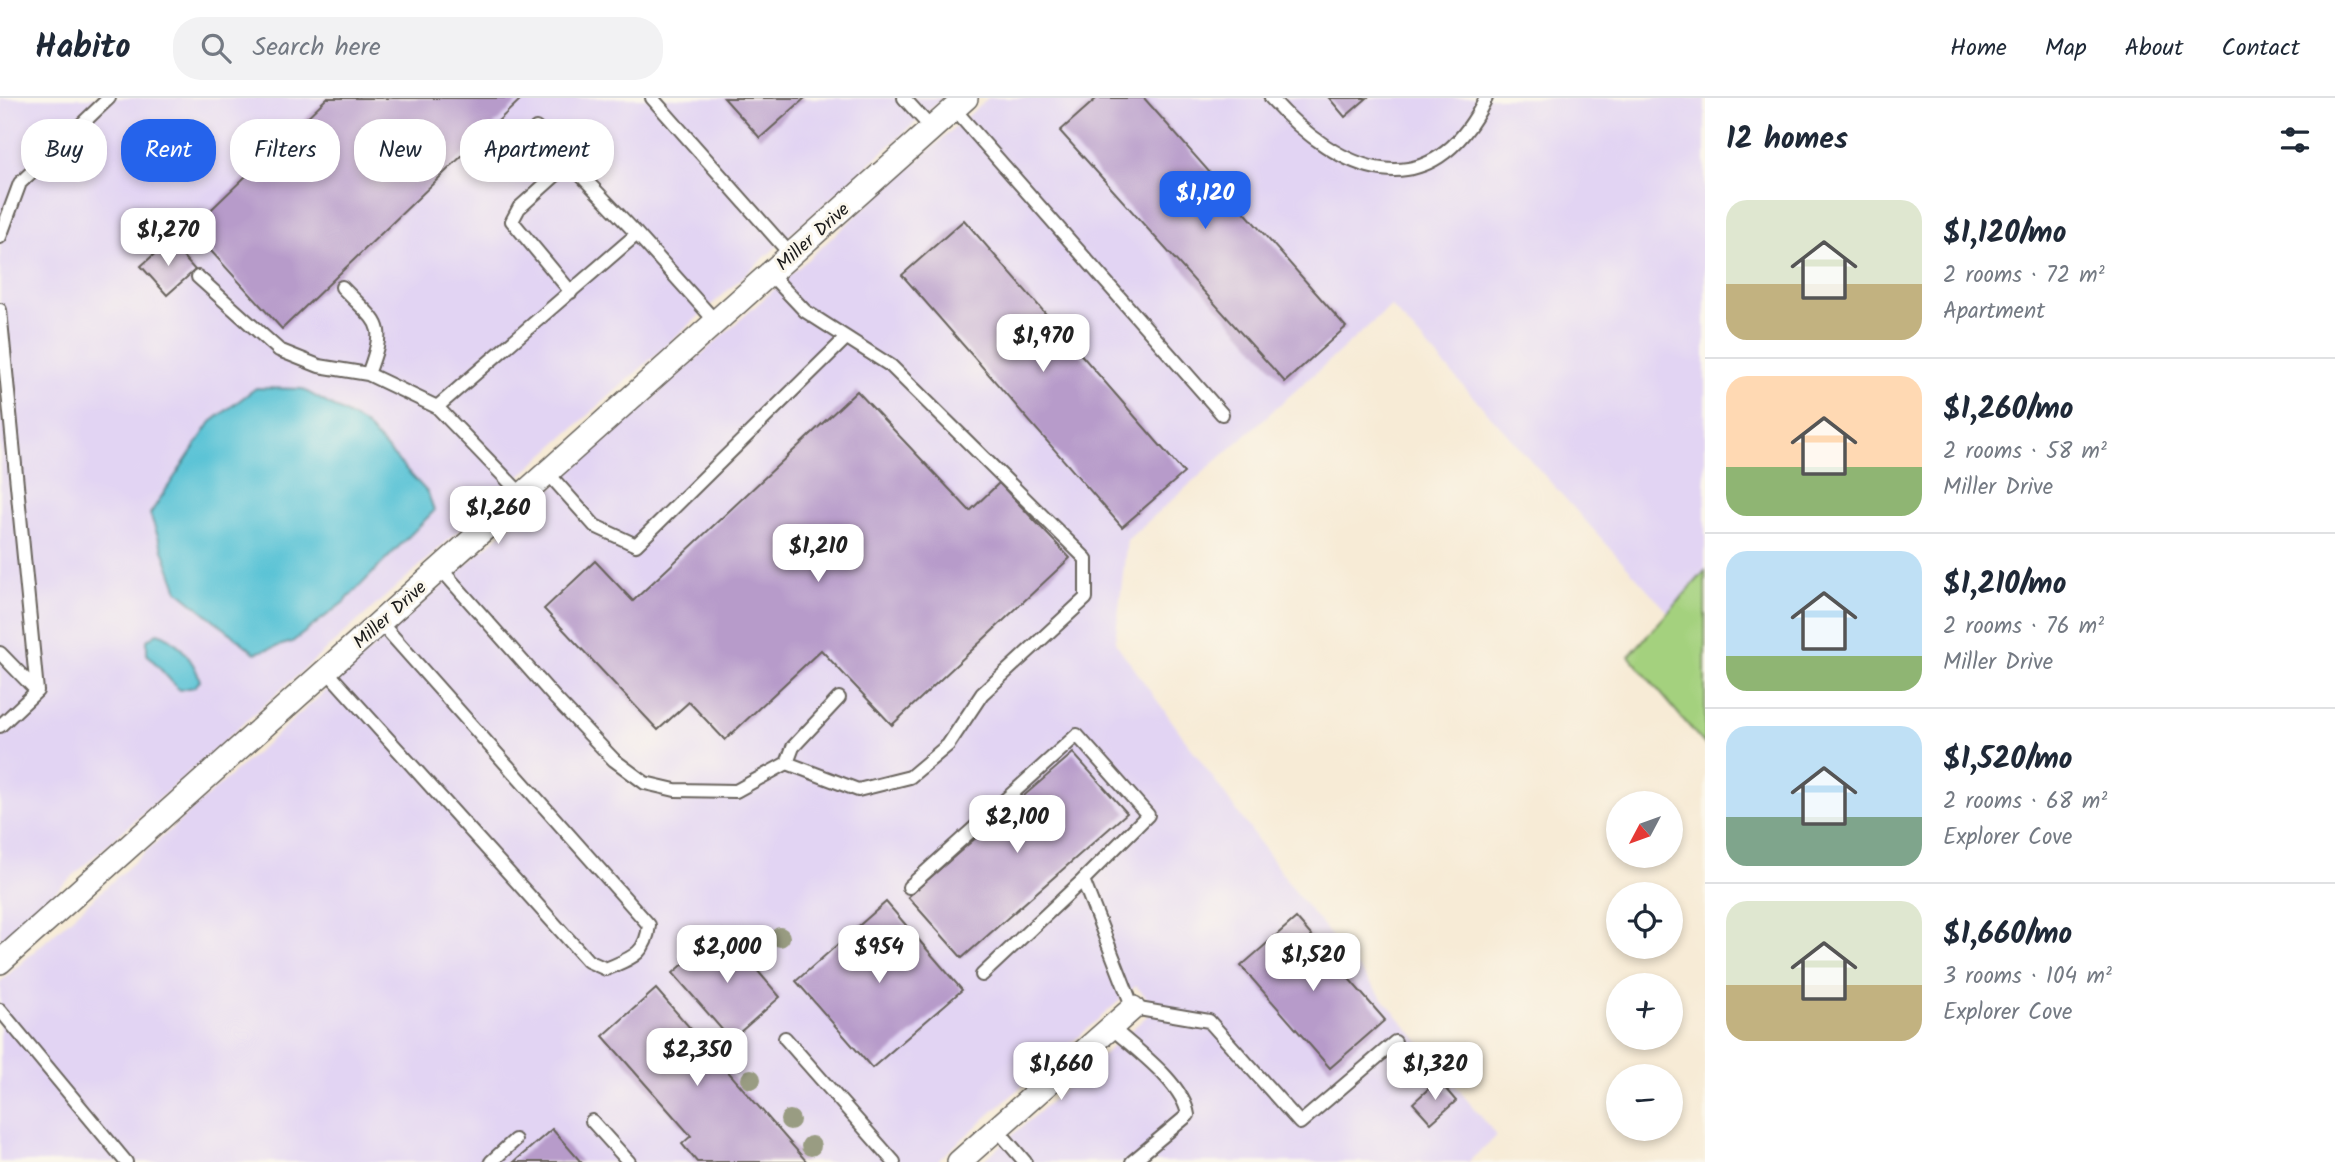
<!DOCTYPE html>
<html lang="en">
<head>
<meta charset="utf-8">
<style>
	:root { --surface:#fff; --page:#f2f2f3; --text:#1f2937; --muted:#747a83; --line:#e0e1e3; --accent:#2563eb }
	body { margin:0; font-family:Kalam,sans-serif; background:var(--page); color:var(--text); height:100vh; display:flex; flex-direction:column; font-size:26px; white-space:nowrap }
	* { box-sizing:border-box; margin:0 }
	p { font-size:23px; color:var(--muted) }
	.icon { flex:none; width:38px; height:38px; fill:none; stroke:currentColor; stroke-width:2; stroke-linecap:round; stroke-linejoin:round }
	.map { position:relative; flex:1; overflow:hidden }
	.panel { display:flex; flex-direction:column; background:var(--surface); width:630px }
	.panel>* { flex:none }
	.guide { position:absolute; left:21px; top:21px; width:665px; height:63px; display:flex; gap:14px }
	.needle { width:46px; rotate:229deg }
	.fabs { position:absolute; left:1606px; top:693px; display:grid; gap:14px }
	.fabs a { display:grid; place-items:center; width:77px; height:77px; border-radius:50%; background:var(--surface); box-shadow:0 4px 10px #0003; font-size:35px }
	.price { position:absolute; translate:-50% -60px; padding:0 16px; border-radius:14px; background:#fff; color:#222; font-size:23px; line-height:46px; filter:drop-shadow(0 2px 4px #0008) }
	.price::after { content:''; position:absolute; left:50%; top:42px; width:21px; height:16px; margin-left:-10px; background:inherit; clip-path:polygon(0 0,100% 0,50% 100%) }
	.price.selected { background:var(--accent); color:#fff }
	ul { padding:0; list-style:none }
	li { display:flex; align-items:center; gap:21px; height:175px; padding:0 21px }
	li+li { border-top:2px solid var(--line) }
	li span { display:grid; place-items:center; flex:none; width:196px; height:140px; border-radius:21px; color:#555 }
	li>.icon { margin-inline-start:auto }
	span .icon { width:84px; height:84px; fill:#fffc; stroke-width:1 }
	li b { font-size:30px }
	h2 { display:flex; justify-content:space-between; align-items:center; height:84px; padding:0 21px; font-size:30px }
	.chip { padding:0 24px; border-radius:28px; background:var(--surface); box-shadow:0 4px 10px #0003; font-size:24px; line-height:63px }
	.chip.selected { background:var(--accent); color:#fff }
	header { display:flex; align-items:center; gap:42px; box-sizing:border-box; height:98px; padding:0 35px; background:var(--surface); border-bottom:2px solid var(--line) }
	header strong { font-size:33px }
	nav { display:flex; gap:38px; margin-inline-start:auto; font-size:24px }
	.search { width:490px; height:63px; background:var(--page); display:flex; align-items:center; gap:18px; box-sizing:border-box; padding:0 24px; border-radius:28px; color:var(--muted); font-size:26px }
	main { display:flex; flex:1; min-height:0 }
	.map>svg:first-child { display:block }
	.built { fill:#e2d4f3 }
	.green { fill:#a4d17e; stroke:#60764d; stroke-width:2 }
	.water { fill:#5ac3d6; stroke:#3b7079; stroke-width:2 }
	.building { fill:#b79bca }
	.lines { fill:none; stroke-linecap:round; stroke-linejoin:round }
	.lane-casing { stroke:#69645d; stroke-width:16 }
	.street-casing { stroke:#69645d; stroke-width:26 }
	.lane { stroke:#fff; stroke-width:12 }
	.street { stroke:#fff; stroke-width:23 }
	.tree { fill:#999c82 }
	.labels { text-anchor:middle; stroke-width:6; stroke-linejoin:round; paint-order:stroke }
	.street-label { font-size:19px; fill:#1c1c1c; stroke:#fbf7ec }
</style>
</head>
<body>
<header>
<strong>Habito</strong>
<div class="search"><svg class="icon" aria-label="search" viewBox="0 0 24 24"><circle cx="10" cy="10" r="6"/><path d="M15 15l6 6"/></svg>Search here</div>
<nav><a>Home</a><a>Map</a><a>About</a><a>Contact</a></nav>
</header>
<main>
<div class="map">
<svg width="1705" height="1064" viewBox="0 0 1705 1064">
	<rect width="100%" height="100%" fill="#fbf7ec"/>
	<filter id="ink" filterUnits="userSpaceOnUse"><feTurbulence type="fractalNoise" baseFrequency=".0143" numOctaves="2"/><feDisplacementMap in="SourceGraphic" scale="14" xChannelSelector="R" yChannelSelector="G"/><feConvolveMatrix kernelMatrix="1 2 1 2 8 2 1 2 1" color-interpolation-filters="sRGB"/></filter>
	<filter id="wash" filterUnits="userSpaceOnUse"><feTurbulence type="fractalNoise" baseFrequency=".00686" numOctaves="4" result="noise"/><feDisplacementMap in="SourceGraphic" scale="28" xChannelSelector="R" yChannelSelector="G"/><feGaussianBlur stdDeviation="1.57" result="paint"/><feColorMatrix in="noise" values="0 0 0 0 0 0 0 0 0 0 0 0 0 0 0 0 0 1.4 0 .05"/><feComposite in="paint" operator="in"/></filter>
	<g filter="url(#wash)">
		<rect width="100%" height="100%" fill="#f7ebd6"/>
		<path class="built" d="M0,0H943L0,843Z
			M988,0H1705V473L1668,514L1391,208L1127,442L1115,544L1298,798L1497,1038L1468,1064H982L1156,910L1136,888L936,1064H0V884Z"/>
		<path class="green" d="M1705,473V647L1629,558Z"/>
		<path class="water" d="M256,290L302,291L364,326L428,395L434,413L344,504L292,544L255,555L178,493L150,416L211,324Z
			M157,535C176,539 195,564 200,583L194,589L179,592L147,556V542Z"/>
		<g id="blocks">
			<path class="building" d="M327,0H522L282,231L191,131Z
				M724,0H805L760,40Z
				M1097,0H1144L1346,229L1285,284L1060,33Z
				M1329,0H1367L1345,19Z
				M964,122L1184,375L1122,429L902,177Z
				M169,143L195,172L167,197L141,168Z
				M857,293L970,413L999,385L1070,460L892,627L821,552L725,642L689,604L658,632L544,511L595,463L633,503Z
				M1073,655L1127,715L962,860L908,799Z
				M886,804L962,892L872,970L796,883Z
				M1296,820L1385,922L1330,970L1241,868Z
				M723,832L780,899L731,942L673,875Z
				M656,891L807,1064H697L682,1046L691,1038L603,938Z
				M1438,982L1456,1003L1431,1025L1413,1005Z
				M552,1031L581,1064H514Z"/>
		</g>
	</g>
	<g filter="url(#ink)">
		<use href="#blocks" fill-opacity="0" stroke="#69645d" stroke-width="2"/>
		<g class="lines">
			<g class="lane-casing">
				<path id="lane" d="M652,0L791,157
					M904,0L932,31
					M1271,0C1339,76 1431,114 1486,0
					M954,11L1222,316
					M536,30L637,136
					M569,65L519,110L512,123L571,194
					M0,139L20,85L109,0
					M198,179L279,252L319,268L368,276L437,309
					M342,189C379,228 388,223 368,276
					M0,212L37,593
					M547,374L595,428L636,447L846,240
					M522,397L437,309L637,136L716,224
					M440,470L555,600L614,662L645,685L675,692L736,693L787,665L858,692L910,679L948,647L982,596L1086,500V461L891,268L805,213L770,176
					M0,555L37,593L0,628
					M326,572L588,863L606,871C631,860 646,857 649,827L380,524
					M787,665L793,649L839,600
					M909,789L1077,637L1148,717L1083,782L1133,910L1209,923L1300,1025L1395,944
					M982,877L1083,782
					M0,912L126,1064
					M1112,930C1136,952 1183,985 1188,1017L1132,1064
					M785,940L894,1064
					M592,1023L629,1064
					M997,1031L1025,1064
					M491,1064L515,1042"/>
			</g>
			<g class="street-casing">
				<path id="street" d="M0,864L966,0
					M959,1064L1133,910"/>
			</g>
			<use href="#lane" class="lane"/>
			<use href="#street" class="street"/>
		</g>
		<g class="tree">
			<circle cx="780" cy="839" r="10"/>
			<circle cx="730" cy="958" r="10"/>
			<circle cx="751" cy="981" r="10"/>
			<circle cx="790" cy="1022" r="10"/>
			<circle cx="811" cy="1048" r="10"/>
		</g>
	</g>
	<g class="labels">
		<g class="street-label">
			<text transform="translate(812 138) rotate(-42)" y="7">Miller Drive</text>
			<text transform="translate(389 516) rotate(-42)" y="7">Miller Drive</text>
		</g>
	</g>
</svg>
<div class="fabs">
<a><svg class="needle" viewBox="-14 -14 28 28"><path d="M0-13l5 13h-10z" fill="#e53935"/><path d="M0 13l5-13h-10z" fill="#747a83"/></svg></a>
<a><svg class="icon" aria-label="locate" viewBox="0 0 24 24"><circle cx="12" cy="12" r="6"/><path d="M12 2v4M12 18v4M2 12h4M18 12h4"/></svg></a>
<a>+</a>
<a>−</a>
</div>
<b class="price selected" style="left:1205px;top:133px">$1,120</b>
<b class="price" style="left:168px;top:170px">$1,270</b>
<b class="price" style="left:1043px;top:276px">$1,970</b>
<b class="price" style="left:498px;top:448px">$1,260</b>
<b class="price" style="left:818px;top:486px">$1,210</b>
<b class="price" style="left:1017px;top:757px">$2,100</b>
<b class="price" style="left:727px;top:887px">$2,000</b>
<b class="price" style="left:879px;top:887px">$954</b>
<b class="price" style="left:1313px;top:895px">$1,520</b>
<b class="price" style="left:697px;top:990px">$2,350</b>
<b class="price" style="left:1061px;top:1004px">$1,660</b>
<b class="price" style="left:1435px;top:1004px">$1,320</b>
<div class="guide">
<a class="chip">Buy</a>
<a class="chip selected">Rent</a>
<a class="chip">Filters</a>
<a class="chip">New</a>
<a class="chip">Apartment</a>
</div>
</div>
<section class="panel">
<h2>12 homes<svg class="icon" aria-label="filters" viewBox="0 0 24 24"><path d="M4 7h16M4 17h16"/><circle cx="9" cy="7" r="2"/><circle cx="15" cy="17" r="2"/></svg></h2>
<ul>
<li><span style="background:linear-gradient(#dfe7d0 60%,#c2b280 0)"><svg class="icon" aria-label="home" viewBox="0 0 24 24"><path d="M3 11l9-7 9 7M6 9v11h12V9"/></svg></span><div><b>$1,120/mo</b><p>2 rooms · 72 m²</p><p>Apartment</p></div></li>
<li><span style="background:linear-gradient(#ffd9b3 65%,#8fb573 0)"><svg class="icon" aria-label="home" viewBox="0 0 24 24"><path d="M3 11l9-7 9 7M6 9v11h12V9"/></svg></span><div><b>$1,260/mo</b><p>2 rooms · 58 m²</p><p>Miller Drive</p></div></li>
<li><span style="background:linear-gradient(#bfe0f5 75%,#8fb573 0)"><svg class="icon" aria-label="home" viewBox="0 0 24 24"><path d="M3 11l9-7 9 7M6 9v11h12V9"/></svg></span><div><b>$1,210/mo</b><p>2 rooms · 76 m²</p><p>Miller Drive</p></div></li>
<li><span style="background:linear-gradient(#bfe0f5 65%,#7fa58c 0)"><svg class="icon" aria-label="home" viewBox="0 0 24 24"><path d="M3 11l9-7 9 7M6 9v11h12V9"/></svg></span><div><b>$1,520/mo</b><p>2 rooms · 68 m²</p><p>Explorer Cove</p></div></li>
<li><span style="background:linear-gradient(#dfe7d0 60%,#c2b280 0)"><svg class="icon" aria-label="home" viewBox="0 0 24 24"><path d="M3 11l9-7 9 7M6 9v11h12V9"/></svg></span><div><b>$1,660/mo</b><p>3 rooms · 104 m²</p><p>Explorer Cove</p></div></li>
</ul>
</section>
</main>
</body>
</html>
